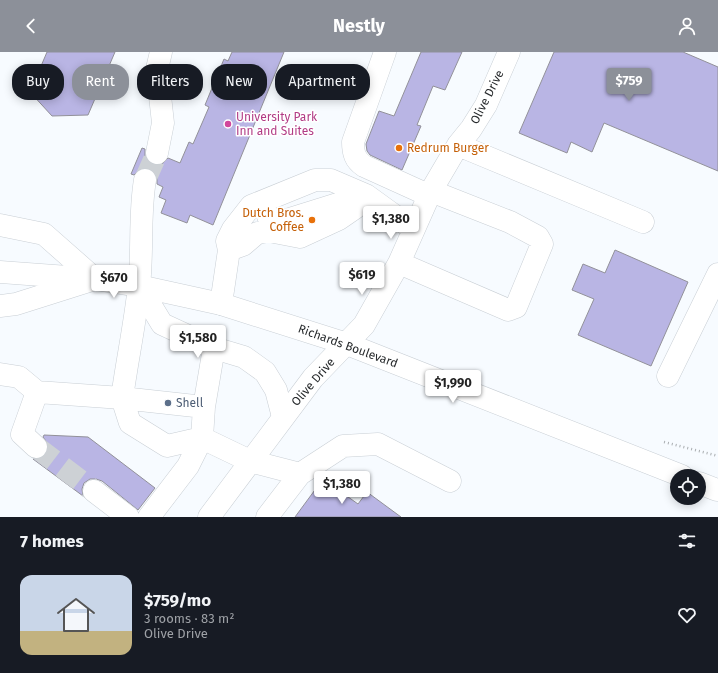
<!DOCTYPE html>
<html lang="en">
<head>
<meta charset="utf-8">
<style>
	:root { --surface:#171b24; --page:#242831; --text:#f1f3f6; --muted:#9ea1a6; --line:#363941; --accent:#8c9099 }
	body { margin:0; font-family:"Fira Sans",sans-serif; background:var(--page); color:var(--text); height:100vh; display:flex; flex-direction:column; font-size:15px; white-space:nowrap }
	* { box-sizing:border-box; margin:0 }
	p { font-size:13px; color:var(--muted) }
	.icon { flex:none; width:22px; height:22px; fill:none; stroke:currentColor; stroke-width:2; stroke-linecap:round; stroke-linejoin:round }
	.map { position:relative; height:465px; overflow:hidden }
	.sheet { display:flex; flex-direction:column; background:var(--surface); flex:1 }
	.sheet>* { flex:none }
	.hud { position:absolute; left:12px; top:12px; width:400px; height:36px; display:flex; gap:8px }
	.buttons { position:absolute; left:670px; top:417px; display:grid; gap:8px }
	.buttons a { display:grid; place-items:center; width:36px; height:36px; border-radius:50%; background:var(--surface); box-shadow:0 2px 10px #0003; font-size:20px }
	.price { position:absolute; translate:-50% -34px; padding:0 9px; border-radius:4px; background:#fff; color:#222; font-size:13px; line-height:26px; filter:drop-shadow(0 1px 2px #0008) }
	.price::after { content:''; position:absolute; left:50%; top:24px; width:12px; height:9px; margin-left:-6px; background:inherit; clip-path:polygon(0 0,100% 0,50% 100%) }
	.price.current { background:var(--accent); color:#fff }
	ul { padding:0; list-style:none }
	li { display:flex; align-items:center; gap:12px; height:100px; padding:0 20px }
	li+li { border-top:1px solid var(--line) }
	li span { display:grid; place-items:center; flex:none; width:112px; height:80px; border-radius:12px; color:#555 }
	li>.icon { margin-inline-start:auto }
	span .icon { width:48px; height:48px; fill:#fffc; stroke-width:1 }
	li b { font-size:17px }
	h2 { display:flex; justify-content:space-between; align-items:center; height:48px; padding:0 20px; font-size:17px }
	.pill { padding:0 14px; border-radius:16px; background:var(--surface); box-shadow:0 2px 10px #0003; font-size:14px; line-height:36px }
	.pill.current { background:var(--accent); color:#fff }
	header { display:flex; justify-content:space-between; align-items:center; height:52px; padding:0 20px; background:var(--accent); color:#fff; font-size:18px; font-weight:700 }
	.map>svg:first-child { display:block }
	.building { fill:#b9b5e4; stroke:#929199 }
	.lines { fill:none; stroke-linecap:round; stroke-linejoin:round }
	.minor-tunnel { stroke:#cdd1d5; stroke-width:22; stroke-dasharray:22 11; stroke-linecap:butt }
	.minor-casing { stroke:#c9cfd5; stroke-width:23 }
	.major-casing { stroke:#c9cfd5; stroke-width:23 }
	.highway-casing { stroke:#c9cfd5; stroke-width:23 }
	.path { stroke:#a9adb0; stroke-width:2.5; stroke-dasharray:1 3; stroke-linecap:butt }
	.minor { stroke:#fff; stroke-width:22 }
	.major { stroke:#fff; stroke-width:22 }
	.highway { stroke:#fff; stroke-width:22 }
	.hotel-dot { fill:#d1479c; stroke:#fff; stroke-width:1.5 }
	.food-dot { fill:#e8710a; stroke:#fff; stroke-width:1.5 }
	.service-dot { fill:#5c6f8a; stroke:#fff; stroke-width:1.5 }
	.labels { text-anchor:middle; stroke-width:3; stroke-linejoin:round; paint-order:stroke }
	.street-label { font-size:12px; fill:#272a2c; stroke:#fff }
	.hotel-label { font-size:12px; fill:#b23c85; stroke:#fff; text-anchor:start }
	.food-label { font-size:12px; fill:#c56008; stroke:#fff; text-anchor:start }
	.service-label { font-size:12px; fill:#4e5e75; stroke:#fff; text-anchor:start }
</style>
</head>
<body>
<header><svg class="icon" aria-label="back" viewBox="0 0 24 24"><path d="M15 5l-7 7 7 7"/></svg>Nestly<svg class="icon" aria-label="person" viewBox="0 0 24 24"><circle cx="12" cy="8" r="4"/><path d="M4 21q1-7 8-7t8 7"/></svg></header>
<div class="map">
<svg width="718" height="465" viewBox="0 0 718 465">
	<rect width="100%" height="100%" fill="#f7fbff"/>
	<path class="building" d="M47,0H115L88,63L52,64L30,40Z
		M232,0H284L213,173L190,163L187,171L161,161L166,148L159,145L163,135L157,132V124L153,118L147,116H141L134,123L131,122L142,96L145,97V105L148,110L154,113H161L168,106L180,111L189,90L193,92L209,55L205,53L224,7L228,9Z
		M421,0H462L445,38L433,34L417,73L421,74L402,118L370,103L367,99L366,92L379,59L394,64Z
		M554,0H683L718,15V119L604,71L592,100L571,90L567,101L519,81Z
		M615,198L688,230L651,314L578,283L594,247L572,238L583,212L605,221Z
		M44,383L88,385L155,436L138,458L102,429L96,427H90L84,431L82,437L83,444L33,407H40L45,403L48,398V392L43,385Z
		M323,427L358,452L367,440L401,465H295Z"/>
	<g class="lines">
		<path class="minor-tunnel" d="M145,128L157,101
			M36,395L94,439"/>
		<g class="minor-casing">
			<path id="minor" d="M385,0L353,90C353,101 355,108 364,114L428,143
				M458,93L643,170
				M157,101L163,71L157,17L161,0
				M266,159L270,169L280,170L360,145
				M229,198L243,193L257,181L269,179L300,185L339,167L355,156L366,143
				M399,211L508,258L516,255L542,192L538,185L510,170L431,139
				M221,252L229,198L227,189L233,177L251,154L315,128H331L366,143L413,177
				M0,322L19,325L37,340L122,346C127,309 135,272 139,234C143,199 139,162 145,128
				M668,324L718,222
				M204,355L122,346L130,371L167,394L202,386L250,409L300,422L343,394L378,392L450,429
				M36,395L22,382L37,340
				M94,439L128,465
				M149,465L188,414L202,386L204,355L214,296
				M209,465L313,326L364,273L399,211L431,139L458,93L471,77L486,53L509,0
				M267,465L300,422"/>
		</g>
		<g class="major-casing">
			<path id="major" d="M0,220L95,227L139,234L221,252L347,292L682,424
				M139,234L162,272L214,296L244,305L265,320L276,338L283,365
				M699,431L717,438"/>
		</g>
		<g class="highway-casing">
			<path id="highway" d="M0,173L44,182L95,227
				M0,254L16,252L95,227"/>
		</g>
		<path class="path" d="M664,390L718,404"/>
		<use href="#minor" class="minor"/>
		<use href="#major" class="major"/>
		<use href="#highway" class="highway"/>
	</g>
	<circle class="hotel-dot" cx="228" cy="72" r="4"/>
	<g class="food-dot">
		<circle cx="399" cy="96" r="4"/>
		<circle cx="312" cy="168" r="4"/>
	</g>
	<circle class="service-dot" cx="168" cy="351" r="4"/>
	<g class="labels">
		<g class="street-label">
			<text transform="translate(487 45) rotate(-63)" y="4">Olive Drive</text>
			<text transform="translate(348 294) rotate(20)" y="4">Richards Boulevard</text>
			<text transform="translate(313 330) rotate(-49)" y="4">Olive Drive</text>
		</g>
		<g class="hotel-label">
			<text x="236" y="69">University Park<tspan x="236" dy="14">Inn and Suites</tspan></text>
		</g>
		<g class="food-label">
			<text x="407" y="100">Redrum Burger</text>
			<text x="304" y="165" text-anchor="end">Dutch Bros.<tspan x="304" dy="14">Coffee</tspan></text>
		</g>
		<g class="service-label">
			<text x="176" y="355">Shell</text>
		</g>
	</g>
</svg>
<div class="buttons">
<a><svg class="icon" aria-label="locate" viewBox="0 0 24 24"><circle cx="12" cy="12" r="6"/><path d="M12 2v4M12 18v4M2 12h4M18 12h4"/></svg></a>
</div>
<b class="price current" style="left:629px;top:50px">$759</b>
<b class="price" style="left:391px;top:188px">$1,380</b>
<b class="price" style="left:362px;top:244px">$619</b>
<b class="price" style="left:114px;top:247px">$670</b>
<b class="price" style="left:198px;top:307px">$1,580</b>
<b class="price" style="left:453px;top:352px">$1,990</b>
<b class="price" style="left:342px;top:453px">$1,380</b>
<div class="hud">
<a class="pill">Buy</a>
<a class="pill current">Rent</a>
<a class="pill">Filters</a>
<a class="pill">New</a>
<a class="pill">Apartment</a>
</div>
</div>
<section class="sheet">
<h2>7 homes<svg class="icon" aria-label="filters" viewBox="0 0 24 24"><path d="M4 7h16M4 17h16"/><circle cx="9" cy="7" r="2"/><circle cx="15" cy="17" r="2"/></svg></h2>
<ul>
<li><span style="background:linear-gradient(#c9d6e8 70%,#c2b280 0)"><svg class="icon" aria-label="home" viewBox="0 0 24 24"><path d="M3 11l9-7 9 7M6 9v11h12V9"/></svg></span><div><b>$759/mo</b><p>3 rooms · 83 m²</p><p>Olive Drive</p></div><svg class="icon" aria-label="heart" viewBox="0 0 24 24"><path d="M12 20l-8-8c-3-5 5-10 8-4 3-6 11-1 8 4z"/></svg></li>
</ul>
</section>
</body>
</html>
